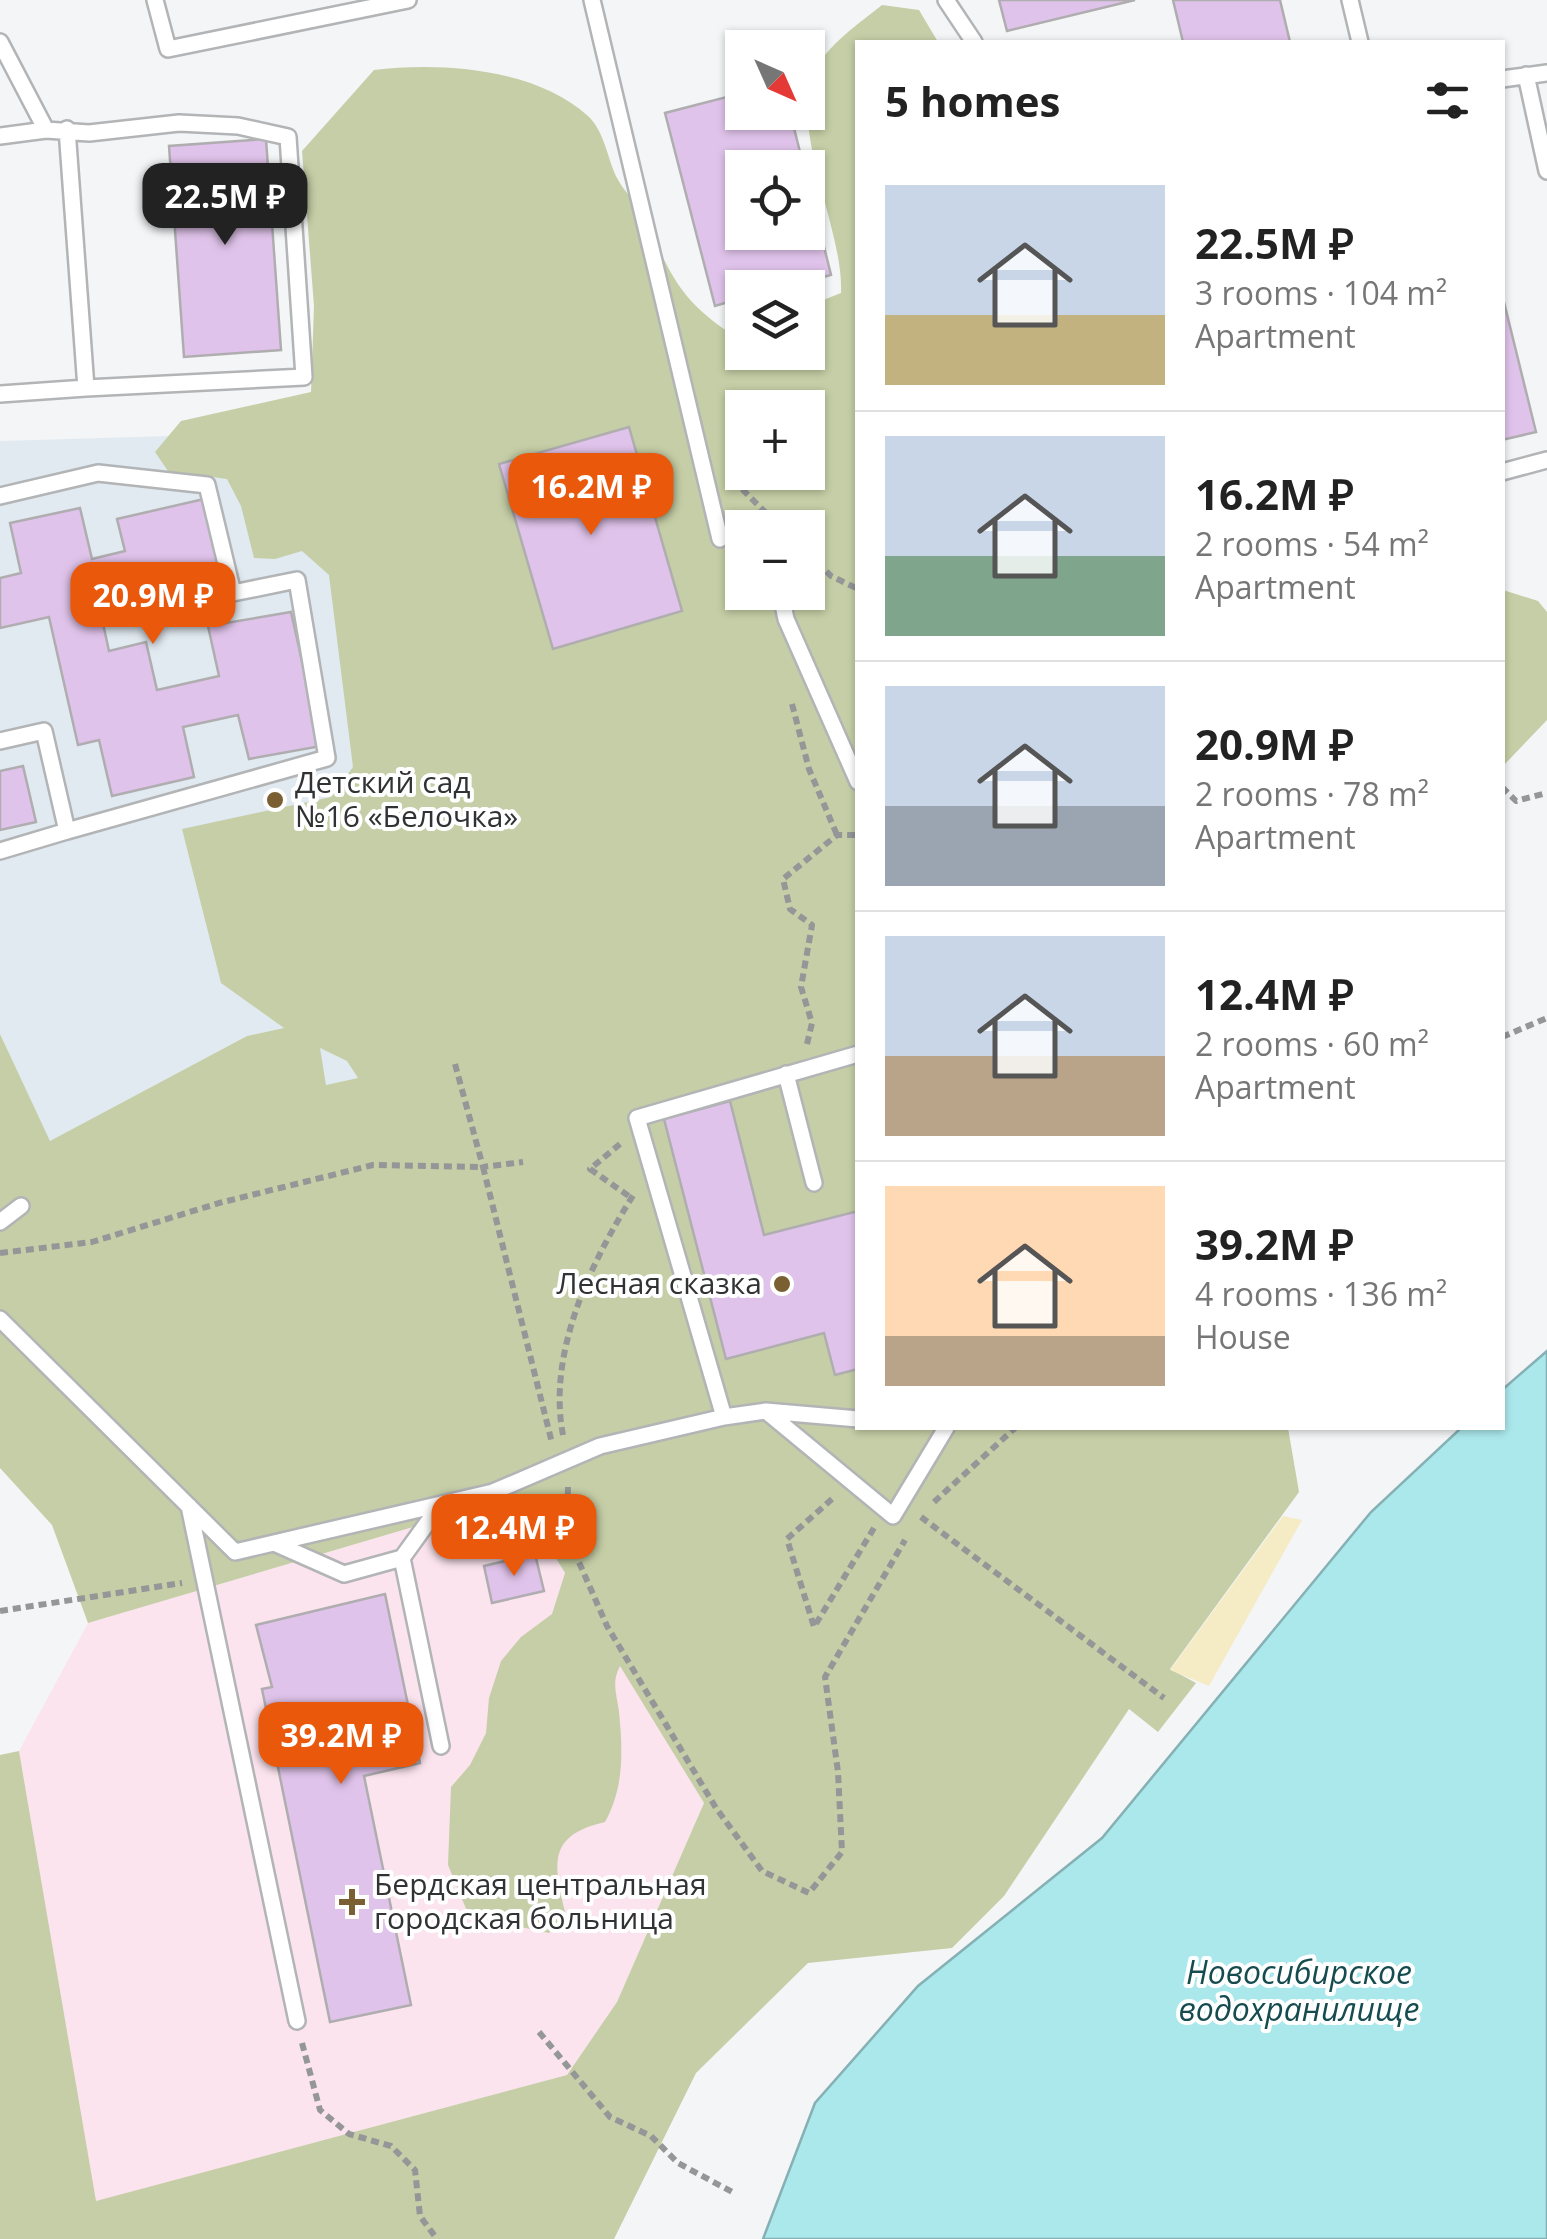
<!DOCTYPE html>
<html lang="en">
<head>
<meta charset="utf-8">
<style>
	:root { --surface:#fff; --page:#f6f6f6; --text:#222; --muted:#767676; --line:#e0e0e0; --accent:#ea580c }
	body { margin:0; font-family:"Open Sans",sans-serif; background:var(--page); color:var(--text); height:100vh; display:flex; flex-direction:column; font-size:38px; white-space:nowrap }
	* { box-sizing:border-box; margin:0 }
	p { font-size:32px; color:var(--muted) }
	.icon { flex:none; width:55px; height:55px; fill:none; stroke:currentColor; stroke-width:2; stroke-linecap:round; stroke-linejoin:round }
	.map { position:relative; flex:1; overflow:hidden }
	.sheet { position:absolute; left:855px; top:40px; width:650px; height:1390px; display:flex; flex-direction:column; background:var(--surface); border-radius:0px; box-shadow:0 2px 8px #0004 }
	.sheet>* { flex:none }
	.needle { width:65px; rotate:135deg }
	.buttons { position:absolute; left:725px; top:30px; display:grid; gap:20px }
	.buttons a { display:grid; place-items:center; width:100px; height:100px; border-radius:0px; background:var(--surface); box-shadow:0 2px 8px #0004; font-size:50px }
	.price { position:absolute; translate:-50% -85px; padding:0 22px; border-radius:20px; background:var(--accent); color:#fff; font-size:32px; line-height:65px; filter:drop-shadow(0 2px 5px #0008) }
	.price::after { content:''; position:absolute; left:50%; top:60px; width:30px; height:22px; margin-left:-15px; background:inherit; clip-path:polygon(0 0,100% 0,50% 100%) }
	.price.selected { background:#222; color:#fff }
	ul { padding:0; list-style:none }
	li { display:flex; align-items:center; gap:30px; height:250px; padding:0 30px }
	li+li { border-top:2px solid var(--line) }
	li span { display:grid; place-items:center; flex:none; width:280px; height:200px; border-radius:0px; color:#555 }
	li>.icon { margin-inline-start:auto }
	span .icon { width:120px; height:120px; fill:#fffc; stroke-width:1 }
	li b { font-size:42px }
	h2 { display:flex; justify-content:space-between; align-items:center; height:120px; padding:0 30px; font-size:42px }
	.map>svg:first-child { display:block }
	.built { fill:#e1eaf1 }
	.medical { fill:#fce4ee }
	.green { fill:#c5cea6; fill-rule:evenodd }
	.sand { fill:#f5ecc6 }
	.water { fill:#aae8ec; stroke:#86b1b4; stroke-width:2.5 }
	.building { fill:#e0c3ea; stroke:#afadaf; stroke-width:2.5 }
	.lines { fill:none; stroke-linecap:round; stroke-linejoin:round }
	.service-casing { stroke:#b2b4b6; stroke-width:20 }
	.path { stroke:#949697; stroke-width:6; stroke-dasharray:8 5; stroke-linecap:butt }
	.service { stroke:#fff; stroke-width:15 }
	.poi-dot { fill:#795f31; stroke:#fff; stroke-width:4 }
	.labels { text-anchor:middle; stroke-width:8; stroke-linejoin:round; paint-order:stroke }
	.poi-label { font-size:30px; fill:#313233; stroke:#fff; text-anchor:start }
	.water-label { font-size:32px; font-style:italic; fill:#164c4f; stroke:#fff }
</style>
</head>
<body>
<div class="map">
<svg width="1547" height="2239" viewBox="0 0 1547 2239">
	<rect width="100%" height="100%" fill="#f3f5f7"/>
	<path class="built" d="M446,428L439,1062L326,1085L314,1022L247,1036L49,1142L0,1034V441Z"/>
	<path class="medical" d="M518,1496L704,1803L617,2002L567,2075L95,2202L19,1751L88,1623Z"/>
	<path class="green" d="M882,5L919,10L938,42H858V1428H1288L1299,1492L1170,1669L1196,1683L1158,1732L1129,1709L1004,1896L952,1948L808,1963L696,2073L614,2239H0V1755L19,1751L96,2201L567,2075L617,2002L704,1803L620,1666C611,1683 617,1694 619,1712C623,1751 624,1788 605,1822C548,1835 553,1863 565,1912L549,1933L469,1916L448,1865L451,1787L470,1765L486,1733L489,1698L501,1661L521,1637L552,1614L565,1573L518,1496L88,1623L52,1525L0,1468V1034L50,1141L247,1036L284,1028L221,983L182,829L331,797L353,767L329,575L302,551L275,559L254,558L241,506L227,479L168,471L155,452L181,421L311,392L314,306L302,151L374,70C440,62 535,68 588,116C605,132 607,158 617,178C624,192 637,202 643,216C672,275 676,297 734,336L742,333V352H808V306L841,293C844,229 788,130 815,71C826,46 861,22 882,5ZM742,408H808V472H742ZM742,528H808V592H742ZM320,1048L347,1061L358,1078L326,1085Z
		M1503,590L1538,601L1547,612V720L1503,766Z"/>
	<path class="sand" d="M1283,1516L1302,1520L1209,1686L1170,1670Z"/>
	<path class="water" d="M1547,1351V2239H763L815,2103L918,1986L1102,1838L1371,1512L1461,1428H1502L1503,1389Z"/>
	<path class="building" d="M999,0H1135L1007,31Z
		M1173,0H1280L1290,42H1183Z
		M742,93V112H790L804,168H742V232H808V182L831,275L785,288H742V298L715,306L665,113Z
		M266,139L281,350L184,357L169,146Z
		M1502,294L1536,432L1502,440Z
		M629,427L682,611L553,649L499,464Z
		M204,499L220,568L97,596L109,651L146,642L157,690L219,676L208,626L291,612L321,746L249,759L238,715L183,727L194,777L112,796L99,740L78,745L49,617L0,628V578L21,573L10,523L80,508L92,559L125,551L117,519Z
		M23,766L36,822L0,830V771Z
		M730,1101L764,1235L858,1211V1369L835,1375L824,1333L726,1359L664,1119Z
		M535,1554L544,1591L492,1603L484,1566Z
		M385,1594L420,1763L364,1776L411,2005L330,2022L262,1689L272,1687L256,1625Z"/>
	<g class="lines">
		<g class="service-casing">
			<path id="service" d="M155,0L168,49L408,0
				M592,0L720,539
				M946,0L974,42
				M1350,0L1360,42
				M0,42L46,130L89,133L179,123L238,126L288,137L304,377L86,388
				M1526,75L1547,171
				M1502,79L1547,73
				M0,136L46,130
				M0,394L86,388L67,129
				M1502,472L1547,460
				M0,496L98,473L207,485L233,593L143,614
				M782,600L786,619L858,782
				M0,741L44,731L67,831L327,758L297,580L233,593
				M0,851L67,831
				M786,1074L814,1183
				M0,1222L21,1206
				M0,1319L235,1552L493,1492L600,1446L724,1417L766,1411L858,1419
				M766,1411L893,1516L946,1428
				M724,1417L637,1118L858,1054
				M189,1506L297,2021
				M274,1543L344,1574L402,1558L441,1504
				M402,1558L441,1746"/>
		</g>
		<path class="path" d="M733,480L781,528
			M808,553L831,576L858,589
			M792,704L809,769L837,835
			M1502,787L1516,801L1547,793
			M1502,1037L1547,1018
			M807,1044L812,1023L801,987L812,925L790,909L783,879L837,835H858
			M455,1064L483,1167L523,1162
			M620,1144L590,1169L633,1199
			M0,1253L92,1242L219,1203L373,1165L483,1167L552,1443
			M563,1435C547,1353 591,1262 634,1194
			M568,1487L567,1535L607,1626L716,1808L762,1871L809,1893L842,1852L838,1772L825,1677L905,1540
			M832,1499L787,1539L814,1627L874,1528
			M934,1502L1015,1428
			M921,1517L1164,1698
			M0,1611L182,1583
			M539,2032L610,2117L651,2136L678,2163L736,2194
			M302,2043L320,2110L349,2134L391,2146L415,2170L420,2216L437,2239"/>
		<use href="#service" class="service"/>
	</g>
	<g class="poi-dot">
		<circle cx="275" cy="800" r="10"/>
		<circle cx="782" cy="1284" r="10"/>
		<path d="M347 1887h10v10h10v10h-10v10h-10v-10h-10v-10h10z"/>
	</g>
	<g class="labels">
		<g class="poi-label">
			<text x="295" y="793">Детский сад<tspan x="295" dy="34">№16 «Белочка»</tspan></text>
			<text x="762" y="1294" text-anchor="end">Лесная сказка</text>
			<text x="374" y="1895">Бердская центральная<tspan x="374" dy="34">городская больница</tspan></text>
		</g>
		<g class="water-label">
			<text x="1299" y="1984">Новосибирское<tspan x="1299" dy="37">водохранилище</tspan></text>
		</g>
	</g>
</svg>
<div class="buttons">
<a><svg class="needle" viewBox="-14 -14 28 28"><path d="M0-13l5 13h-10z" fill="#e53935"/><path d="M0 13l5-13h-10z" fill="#767676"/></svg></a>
<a><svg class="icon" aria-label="locate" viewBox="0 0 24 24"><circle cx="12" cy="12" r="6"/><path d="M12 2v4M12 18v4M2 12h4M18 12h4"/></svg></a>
<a><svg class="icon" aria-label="layers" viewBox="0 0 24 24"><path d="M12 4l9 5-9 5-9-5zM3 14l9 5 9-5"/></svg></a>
<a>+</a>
<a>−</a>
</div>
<b class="price selected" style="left:225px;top:248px">22.5M ₽</b>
<b class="price" style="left:591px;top:538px">16.2M ₽</b>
<b class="price" style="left:153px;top:647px">20.9M ₽</b>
<b class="price" style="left:514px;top:1579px">12.4M ₽</b>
<b class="price" style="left:341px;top:1787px">39.2M ₽</b>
<section class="sheet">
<h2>5 homes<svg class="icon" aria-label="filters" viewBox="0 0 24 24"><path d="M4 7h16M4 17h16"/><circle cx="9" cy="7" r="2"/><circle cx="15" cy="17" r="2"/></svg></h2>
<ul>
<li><span style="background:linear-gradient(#c9d6e8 65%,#c2b280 0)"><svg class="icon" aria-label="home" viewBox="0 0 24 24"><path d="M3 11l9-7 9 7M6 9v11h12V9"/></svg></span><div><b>22.5M ₽</b><p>3 rooms · 104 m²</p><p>Apartment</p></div></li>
<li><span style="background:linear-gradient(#c9d6e8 60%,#7fa58c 0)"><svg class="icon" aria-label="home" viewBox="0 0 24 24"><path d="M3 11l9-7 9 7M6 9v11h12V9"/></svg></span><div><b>16.2M ₽</b><p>2 rooms · 54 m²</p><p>Apartment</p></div></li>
<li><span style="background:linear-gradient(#c9d6e8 60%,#9aa5b1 0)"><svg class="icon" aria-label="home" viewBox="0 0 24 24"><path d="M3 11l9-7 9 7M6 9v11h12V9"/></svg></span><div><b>20.9M ₽</b><p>2 rooms · 78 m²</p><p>Apartment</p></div></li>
<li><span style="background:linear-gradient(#c9d6e8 60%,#b9a48a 0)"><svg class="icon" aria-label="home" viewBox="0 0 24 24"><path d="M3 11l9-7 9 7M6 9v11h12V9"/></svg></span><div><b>12.4M ₽</b><p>2 rooms · 60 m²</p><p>Apartment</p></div></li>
<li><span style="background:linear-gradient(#ffd9b3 75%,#b9a48a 0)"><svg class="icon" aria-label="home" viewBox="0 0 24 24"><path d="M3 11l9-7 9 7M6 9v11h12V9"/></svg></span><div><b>39.2M ₽</b><p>4 rooms · 136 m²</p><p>House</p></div></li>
</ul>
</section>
</div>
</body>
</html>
